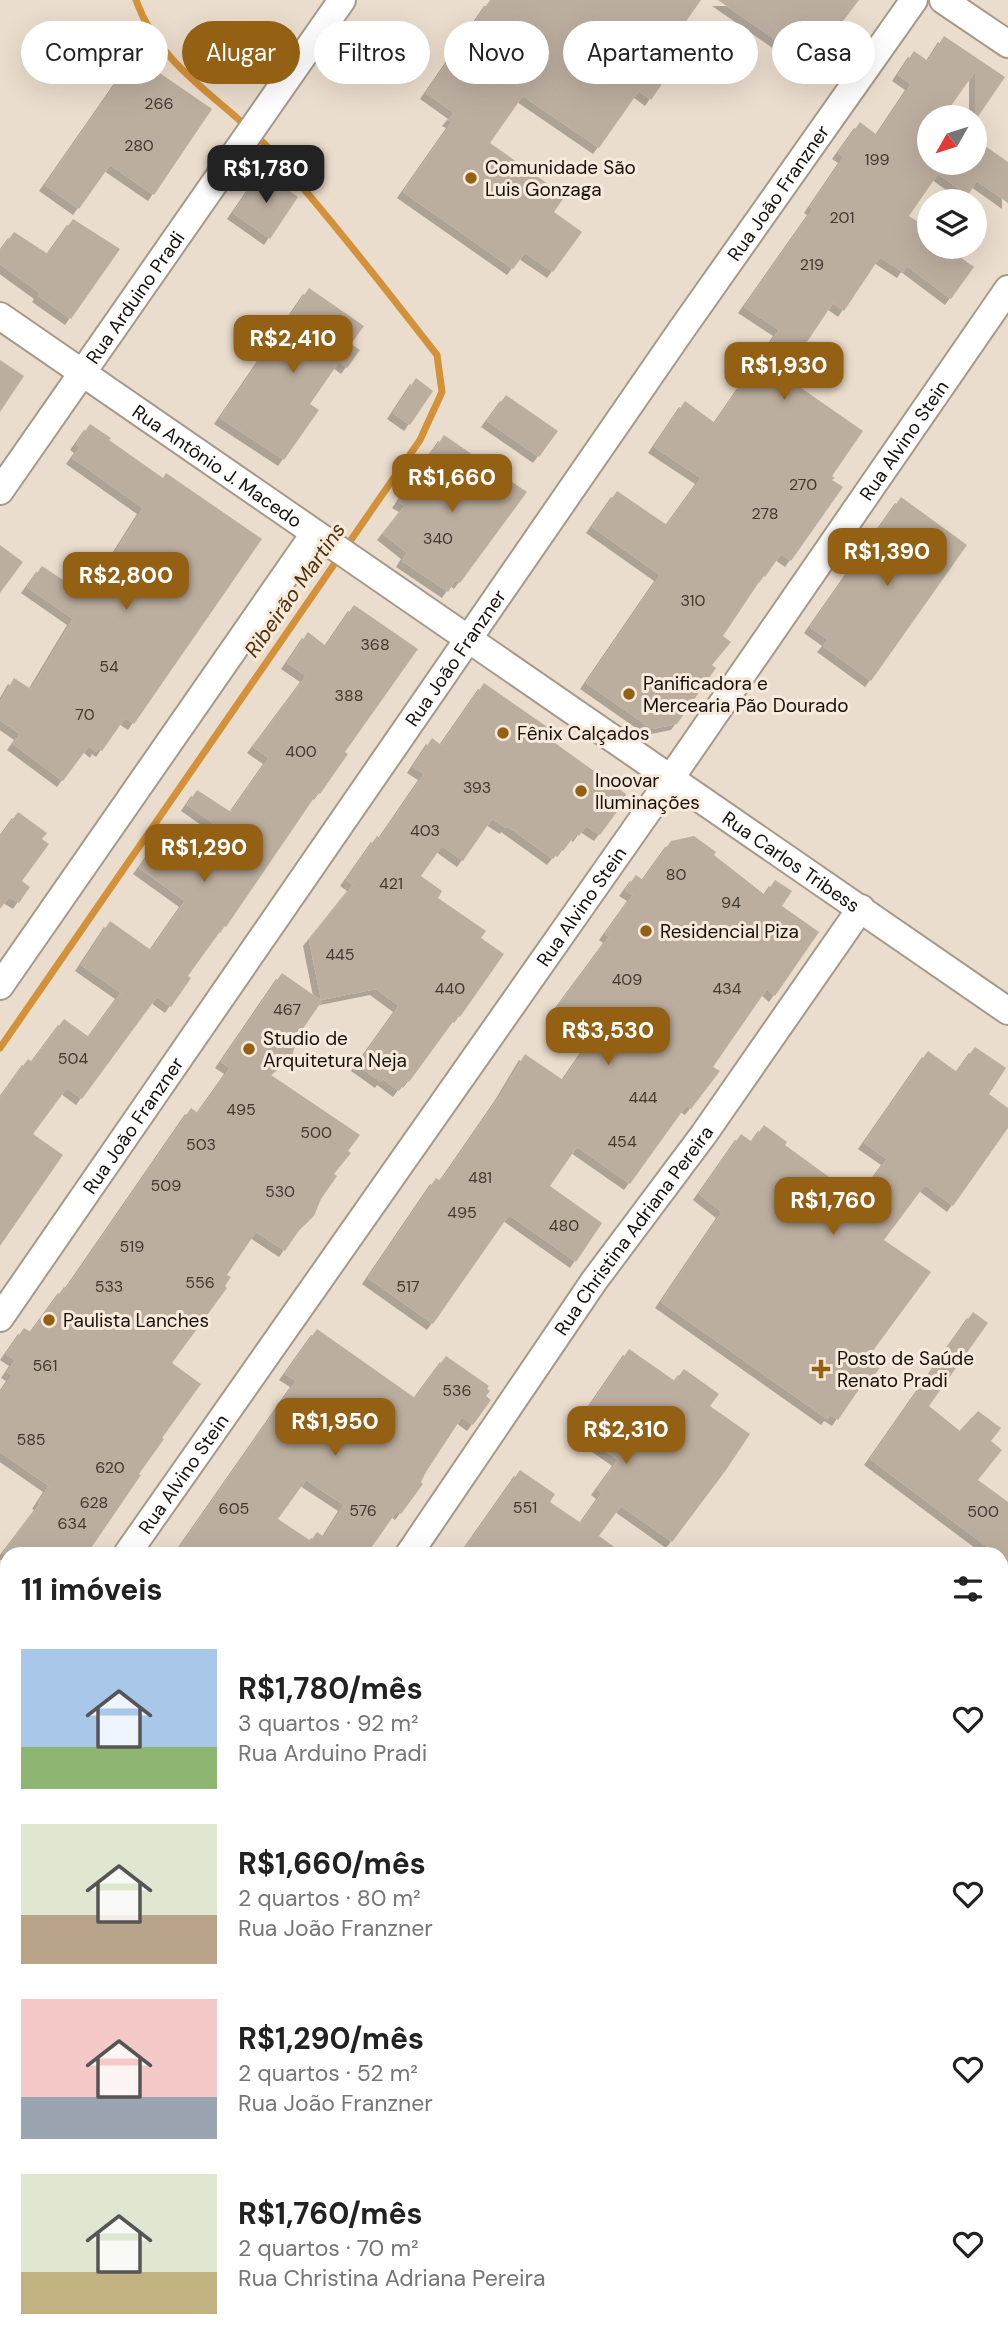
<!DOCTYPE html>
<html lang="pt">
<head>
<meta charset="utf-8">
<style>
	:root { --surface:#fff; --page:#f2f2f2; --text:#222; --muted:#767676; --accent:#946014 }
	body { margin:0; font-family:"DM Sans",sans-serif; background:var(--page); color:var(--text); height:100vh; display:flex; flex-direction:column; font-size:26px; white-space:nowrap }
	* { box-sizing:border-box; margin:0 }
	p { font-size:23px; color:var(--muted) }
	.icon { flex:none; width:38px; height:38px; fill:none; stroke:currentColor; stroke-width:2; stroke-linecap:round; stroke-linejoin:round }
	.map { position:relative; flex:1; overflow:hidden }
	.details { position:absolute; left:0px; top:1547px; width:1008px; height:798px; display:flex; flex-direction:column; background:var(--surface); border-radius:21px 21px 0 0; box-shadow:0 7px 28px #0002 }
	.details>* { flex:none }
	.top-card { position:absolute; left:21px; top:21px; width:966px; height:63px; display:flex; gap:14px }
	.needle { width:46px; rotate:231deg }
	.tools { position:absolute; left:917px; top:105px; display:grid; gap:14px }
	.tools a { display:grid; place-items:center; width:70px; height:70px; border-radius:50%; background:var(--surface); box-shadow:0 7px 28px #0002; font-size:35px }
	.price { position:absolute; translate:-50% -60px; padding:0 16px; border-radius:14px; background:var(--accent); color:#fff; font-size:23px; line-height:46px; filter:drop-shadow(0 2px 4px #0008) }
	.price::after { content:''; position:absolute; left:50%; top:42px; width:21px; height:16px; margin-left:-10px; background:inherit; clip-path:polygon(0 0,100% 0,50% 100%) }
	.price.on { background:#222; color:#fff }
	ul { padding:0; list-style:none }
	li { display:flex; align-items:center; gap:21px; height:175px; padding:0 21px }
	li span { display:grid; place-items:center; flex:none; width:196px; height:140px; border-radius:0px; color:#555 }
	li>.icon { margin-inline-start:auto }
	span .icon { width:84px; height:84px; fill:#fffc; stroke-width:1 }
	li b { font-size:30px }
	h2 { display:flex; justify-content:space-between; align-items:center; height:84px; padding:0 21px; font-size:30px }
	.chip { padding:0 24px; border-radius:32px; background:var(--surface); box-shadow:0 7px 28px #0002; font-size:24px; line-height:63px }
	.chip.on { background:var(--accent); color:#fff }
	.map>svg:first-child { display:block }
	.green { fill:#e2b683 }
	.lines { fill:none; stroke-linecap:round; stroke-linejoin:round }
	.stream { stroke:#d39139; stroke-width:7 }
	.building { fill:#bcae9f; fill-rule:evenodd; filter:url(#shadow) }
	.street-casing { stroke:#a6998a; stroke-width:30 }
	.secondary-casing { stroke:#a6998a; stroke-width:40 }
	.street { stroke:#fff; stroke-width:26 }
	.secondary { stroke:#f6e1c4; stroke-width:37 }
	.poi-dot { fill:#946014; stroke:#f8eada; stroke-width:2.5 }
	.labels { text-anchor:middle; stroke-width:6; stroke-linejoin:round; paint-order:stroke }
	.number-label { font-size:16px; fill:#403831 }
	.poi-label { font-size:19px; fill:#16110c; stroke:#f8eada; text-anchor:start }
	.street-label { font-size:19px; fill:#16110c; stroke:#f8eada }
	.water-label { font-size:21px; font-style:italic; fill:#4e330f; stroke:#f8eada }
</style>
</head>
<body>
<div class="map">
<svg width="1008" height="2345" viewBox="0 0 1008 2345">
	<defs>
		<filter id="shadow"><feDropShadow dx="-6" dy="6" stdDeviation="0" flood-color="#0004"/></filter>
	</defs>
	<rect width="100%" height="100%" fill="#ebddcd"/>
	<path class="green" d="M1001,2107L1008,2112V2216L1001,2215Z
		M641,2338H690L699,2345H635Z
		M814,2338H940L948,2345H822Z"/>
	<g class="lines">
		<path class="stream" d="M0,1048L420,440L442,392L437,355C384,287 330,218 273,153C227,100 161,71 136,0"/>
	</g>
	<path class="building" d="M490,0H701L657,63L670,72L651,100L639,91L599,148L523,96L490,143L565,196L554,212L582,232L553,272L525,253L513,269L403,192L452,122L448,120L454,113L426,93Z
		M718,0H859L838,28L842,31L825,54L822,52L813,66Z
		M944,36L1005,77L975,121V72L943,117H929V163H975V139L1008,162V203L977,181L968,195L938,174L909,216L929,229V247H946L974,267L951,299L907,266L903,272L880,257L844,311L833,303L803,348L813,355L794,383L863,431L832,476L835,478L832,480L843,487L791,561L781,554L765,577L763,576L723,636L731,642L712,665L716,668L677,724L652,729L586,683L660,575L592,527L617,491L667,525L701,478L654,447L685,401L715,423L779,330L744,307L813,209L810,207L844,157L838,153L860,122L877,135L911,84L898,75L914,51L928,61Z
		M135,56L212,109L154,195L110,165L79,209L45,185Z
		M262,171L298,197L270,239L233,213Z
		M73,219L120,249L71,319L38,296L40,293L0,264V251L14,232L48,254Z
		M309,288L364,326L351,344L360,350L347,368L339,362L310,404L319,410L284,460L220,418Z
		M0,360L24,376L0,412Z
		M416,378L433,391L410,425L393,413Z
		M506,395L558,431L539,457L487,421Z
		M90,424L111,438L109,440L163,478L166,473L262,539L134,724L125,718L102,751L98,748L96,752L89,746L63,781L13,744L20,734L0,720V702L14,678L31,689L73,619L27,587L42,566L87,596L143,508L72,458L80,447L76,444Z
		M444,435L527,492L460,583L456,580L448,592L402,561L407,553L383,534L405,506L398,502Z
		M901,497L967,545L871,681L823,646L828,640L810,627Z
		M0,545L23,562L0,593Z
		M354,605L418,649L345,752L348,754L320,794L318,792L226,927L224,926L188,976L191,978L171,1007L157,997L82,1099L67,1088L33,1134L63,1155L0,1246V1098L28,1059L32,1062L64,1019L89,1037L121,993L81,965L110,921L151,950L185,901L139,868L162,836L192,854L213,823L187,805L197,790L231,812L269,758L253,747L306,676L287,663L308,632L326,646Z
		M484,683L553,731L548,738L626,794L624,802L600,835L586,826L579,836L576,834L563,851L561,849L553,859L507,826L506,828L492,819L463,861L442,846L421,876L442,891L438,898L486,931L481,938L504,954L460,1017L458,1015L409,1082L407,1080L399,1091L383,1079L381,1082L357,1065L399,1006L376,989L321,1000L309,940L353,885L346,880L377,836L380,838L424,774L413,767L432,738L441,745Z
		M18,812L47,833L42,839L49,844L22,881L30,887L19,903L9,897L0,909V837Z
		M694,836L716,852L714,855L765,895L775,880L792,891L782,906L819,932L775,996L767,989L713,1067L720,1071L691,1109L686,1106L630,1184L577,1147L550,1186L602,1223L576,1262L509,1215L433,1324L368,1278L436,1178L441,1181L501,1094L525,1054L563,1080L590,1041L552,1014L609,937L605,934L633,895L625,890L636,875L643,880L671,841Z
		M282,973L322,1001L298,1036L292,1056L271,1075L360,1135L348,1151L351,1153L334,1174L337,1176L321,1199L314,1216L300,1229L285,1251L256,1232L227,1275L231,1277L225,1286L227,1288L172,1363L201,1384L162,1438L164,1439L139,1474L141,1475L87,1554H2L40,1504L38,1503L49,1486L0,1452V1393L12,1375L7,1372L15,1360L6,1354L24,1328L31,1332L64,1287L66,1289L191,1108L198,1113L230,1068L221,1062Z
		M975,1047L1006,1068L989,1094L1008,1108V1128L953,1206L925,1185L884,1240L931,1272L872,1352L870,1357L881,1366L868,1384L864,1382L838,1420L830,1415L827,1419L661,1302L722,1212L699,1194L741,1134L752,1142L764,1125L787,1142L785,1145L851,1193L853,1190L861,1195L887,1159L864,1143L928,1051L957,1072Z
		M973,1312L988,1323L929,1406L960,1431L978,1411L1001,1428L991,1441L1002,1450L978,1480L1008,1502V1562L1001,1557V1554H997L870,1459Z
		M317,1329L415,1398L446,1356L489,1386L487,1389L490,1391L486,1396L491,1400L473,1425L462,1417L426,1472L421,1482L423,1484L401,1514L397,1511L367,1554H175L296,1381L285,1374ZM306,1480L344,1505L324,1537L317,1532L311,1541L278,1519Z
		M629,1349L675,1381L684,1369L719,1394L710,1406L750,1434L726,1470L672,1542L621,1506L599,1536L624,1554H461L520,1470L555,1494L550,1502L581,1523L602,1493L597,1489L618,1460L574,1429Z"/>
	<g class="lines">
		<g class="street-casing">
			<g id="street">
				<path d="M943,0L1008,44"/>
				<path id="s1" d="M0,316L1008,1011"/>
				<path id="s2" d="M0,491L342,0"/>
				<path d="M0,986L314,534"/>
				<path id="s3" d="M0,1318L682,329L914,0"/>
				<path id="s4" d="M127,1554L655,801L1008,289"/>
				<path id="s5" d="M409,1554L594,1281L704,1134L861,908"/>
				<path d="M0,1736L7,1726"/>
				<path d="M0,2154L7,2144"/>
				<path d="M152,2345L157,2338"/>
			</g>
		</g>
		<g class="secondary-casing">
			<path id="secondary" d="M1001,1743L1008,1734
				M574,2345L579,2338"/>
		</g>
		<use href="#street" class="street"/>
		<use href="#secondary" class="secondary"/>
	</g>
	<g class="poi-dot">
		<circle cx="471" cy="178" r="7"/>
		<circle cx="629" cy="694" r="7"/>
		<circle cx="503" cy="733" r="7"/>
		<circle cx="581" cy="791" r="7"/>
		<circle cx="646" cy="931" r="7"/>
		<circle cx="249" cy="1049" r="7"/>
		<circle cx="49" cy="1320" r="7"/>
		<path d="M817.5 1358.5h7v7h7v7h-7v7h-7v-7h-7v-7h7z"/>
	</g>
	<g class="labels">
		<g class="number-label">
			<text x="159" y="109">266</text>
			<text x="139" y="151">280</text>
			<text x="877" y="165">199</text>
			<text x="842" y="223">201</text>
			<text x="812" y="270">219</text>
			<text x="803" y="490">270</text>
			<text x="765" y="519">278</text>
			<text x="438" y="544">340</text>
			<text x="693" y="606">310</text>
			<text x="375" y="650">368</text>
			<text x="109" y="672">54</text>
			<text x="349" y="701">388</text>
			<text x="85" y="720">70</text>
			<text x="301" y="757">400</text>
			<text x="477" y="793">393</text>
			<text x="425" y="836">403</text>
			<text x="676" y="880">80</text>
			<text x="391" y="889">421</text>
			<text x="731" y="908">94</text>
			<text x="340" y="960">445</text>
			<text x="627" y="985">409</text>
			<text x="450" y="994">440</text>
			<text x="727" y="994">434</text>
			<text x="287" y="1015">467</text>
			<text x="73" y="1064">504</text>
			<text x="643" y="1103">444</text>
			<text x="241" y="1115">495</text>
			<text x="316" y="1138">500</text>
			<text x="622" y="1147">454</text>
			<text x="201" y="1150">503</text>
			<text x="480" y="1183">481</text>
			<text x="166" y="1191">509</text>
			<text x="280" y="1197">530</text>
			<text x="462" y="1218">495</text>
			<text x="564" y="1231">480</text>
			<text x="132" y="1252">519</text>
			<text x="200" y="1288">556</text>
			<text x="109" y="1292">533</text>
			<text x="408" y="1292">517</text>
			<text x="45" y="1371">561</text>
			<text x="457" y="1396">536</text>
			<text x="31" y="1445">585</text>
			<text x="110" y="1473">620</text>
			<text x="94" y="1508">628</text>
			<text x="525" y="1513">551</text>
			<text x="234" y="1514">605</text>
			<text x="363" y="1516">576</text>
			<text x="983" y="1517">500</text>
			<text x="72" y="1529">634</text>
		</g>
		<g class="poi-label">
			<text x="485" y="174">Comunidade São<tspan x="485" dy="22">Luis Gonzaga</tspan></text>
			<text x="643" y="690">Panificadora e<tspan x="643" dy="22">Mercearia Pão Dourado</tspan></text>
			<text x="517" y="740">Fênix Calçados</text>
			<text x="595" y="787">Inoovar<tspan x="595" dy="22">Iluminações</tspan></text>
			<text x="660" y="938">Residencial Piza</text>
			<text x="263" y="1045">Studio de<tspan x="263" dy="22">Arquitetura Neja</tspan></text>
			<text x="63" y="1327">Paulista Lanches</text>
			<text x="837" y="1365">Posto de Saúde<tspan x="837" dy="22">Renato Pradi</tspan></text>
		</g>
		<g class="street-label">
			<text dy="7" stroke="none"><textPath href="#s3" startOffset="1368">Rua João Franzner</textPath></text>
			<text dy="7" stroke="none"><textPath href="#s2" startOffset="236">Rua Arduino Pradi</textPath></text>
			<text dy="7" stroke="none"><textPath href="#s4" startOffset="1358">Rua Alvino Stein</textPath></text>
			<text dy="7" stroke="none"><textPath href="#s1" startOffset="264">Rua Antônio J. Macedo</textPath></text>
			<text dy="7" stroke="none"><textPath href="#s3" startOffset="802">Rua João Franzner</textPath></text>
			<text dy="7" stroke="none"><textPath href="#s1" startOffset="961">Rua Carlos Tribess</textPath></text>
			<text dy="7" stroke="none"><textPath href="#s4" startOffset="791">Rua Alvino Stein</textPath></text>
			<text dy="7" stroke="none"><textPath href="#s3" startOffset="234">Rua João Franzner</textPath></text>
			<text dy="7" stroke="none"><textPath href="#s5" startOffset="394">Rua Christina Adriana Pereira</textPath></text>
			<text dy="7" stroke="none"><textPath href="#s4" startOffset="98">Rua Alvino Stein</textPath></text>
		</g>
		<g class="water-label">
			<text transform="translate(295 590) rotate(-55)" y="7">Ribeirão Martins</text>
		</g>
	</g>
</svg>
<div class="tools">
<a><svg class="needle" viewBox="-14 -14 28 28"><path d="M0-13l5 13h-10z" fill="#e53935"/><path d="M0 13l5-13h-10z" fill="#767676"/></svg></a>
<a><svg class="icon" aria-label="layers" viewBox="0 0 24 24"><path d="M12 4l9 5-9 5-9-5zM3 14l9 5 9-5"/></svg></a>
</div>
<b class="price on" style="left:266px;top:205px">R$1,780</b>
<b class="price" style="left:293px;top:375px">R$2,410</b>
<b class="price" style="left:784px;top:402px">R$1,930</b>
<b class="price" style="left:452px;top:514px">R$1,660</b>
<b class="price" style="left:887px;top:588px">R$1,390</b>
<b class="price" style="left:126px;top:612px">R$2,800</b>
<b class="price" style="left:204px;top:884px">R$1,290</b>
<b class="price" style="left:608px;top:1067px">R$3,530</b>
<b class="price" style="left:833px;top:1237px">R$1,760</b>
<b class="price" style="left:335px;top:1458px">R$1,950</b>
<b class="price" style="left:626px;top:1466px">R$2,310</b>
<div class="top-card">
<a class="chip">Comprar</a>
<a class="chip on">Alugar</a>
<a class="chip">Filtros</a>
<a class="chip">Novo</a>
<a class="chip">Apartamento</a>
<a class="chip">Casa</a>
</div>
<section class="details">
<h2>11 imóveis<svg class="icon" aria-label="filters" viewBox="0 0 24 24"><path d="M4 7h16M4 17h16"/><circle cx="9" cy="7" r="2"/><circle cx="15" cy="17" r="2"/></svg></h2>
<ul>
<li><span style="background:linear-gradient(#a9c7e8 70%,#8fb573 0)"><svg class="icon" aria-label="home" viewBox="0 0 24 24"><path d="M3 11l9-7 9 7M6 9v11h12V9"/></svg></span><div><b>R$1,780/mês</b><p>3 quartos · 92 m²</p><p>Rua Arduino Pradi</p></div><svg class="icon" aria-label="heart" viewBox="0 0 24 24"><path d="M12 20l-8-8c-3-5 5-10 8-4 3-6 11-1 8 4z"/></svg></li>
<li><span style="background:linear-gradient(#dfe7d0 65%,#b9a48a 0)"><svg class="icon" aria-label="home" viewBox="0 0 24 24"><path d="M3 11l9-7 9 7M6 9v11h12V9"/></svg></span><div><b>R$1,660/mês</b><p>2 quartos · 80 m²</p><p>Rua João Franzner</p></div><svg class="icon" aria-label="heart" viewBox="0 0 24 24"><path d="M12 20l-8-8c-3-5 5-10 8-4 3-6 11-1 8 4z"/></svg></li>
<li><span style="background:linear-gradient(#f6c9c9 70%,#9aa5b1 0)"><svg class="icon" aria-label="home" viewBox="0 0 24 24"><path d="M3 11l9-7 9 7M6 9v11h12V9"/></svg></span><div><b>R$1,290/mês</b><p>2 quartos · 52 m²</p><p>Rua João Franzner</p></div><svg class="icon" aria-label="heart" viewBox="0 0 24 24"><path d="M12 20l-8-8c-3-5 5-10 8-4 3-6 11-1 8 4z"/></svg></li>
<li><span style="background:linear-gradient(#dfe7d0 70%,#c2b280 0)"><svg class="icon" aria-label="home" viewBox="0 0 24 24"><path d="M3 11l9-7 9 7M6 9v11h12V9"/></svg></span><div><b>R$1,760/mês</b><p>2 quartos · 70 m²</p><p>Rua Christina Adriana Pereira</p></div><svg class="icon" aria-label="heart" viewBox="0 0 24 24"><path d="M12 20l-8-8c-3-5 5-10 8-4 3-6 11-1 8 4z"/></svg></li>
</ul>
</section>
</div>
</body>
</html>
